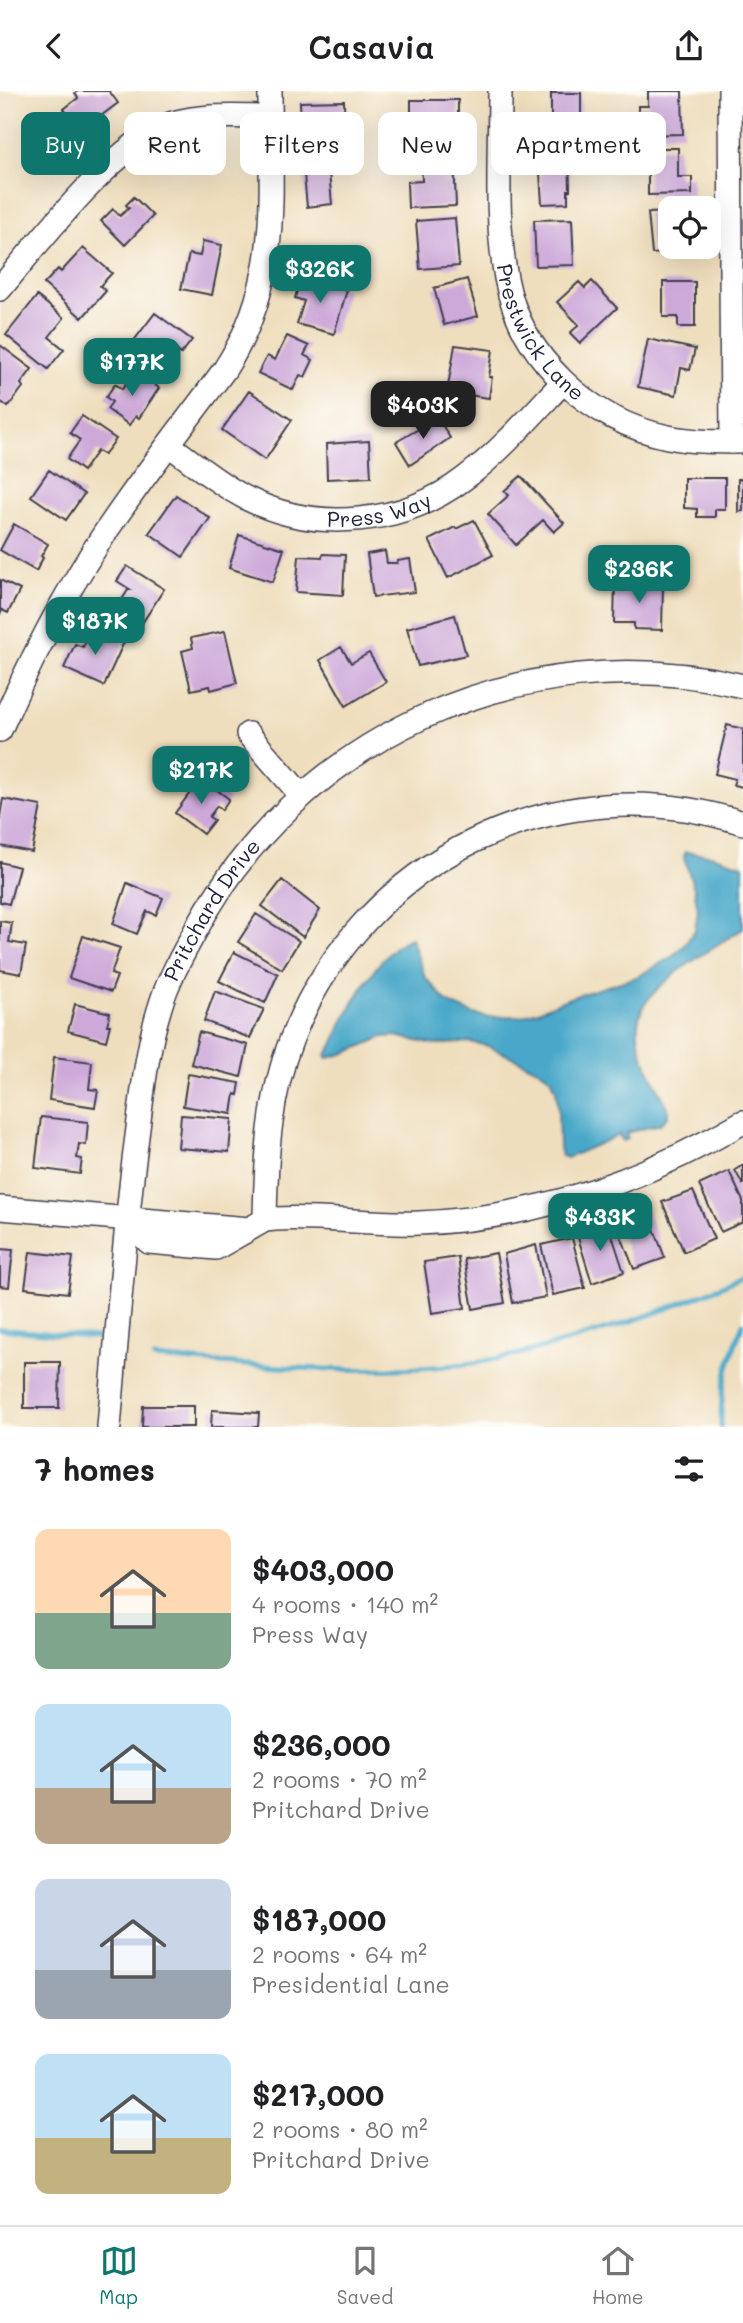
<!DOCTYPE html>
<html lang="en">
<head>
<meta charset="utf-8">
<style>
	:root { --surface:#fff; --page:#f2f2f2; --text:#202124; --muted:#757577; --line:#e0e0e0; --accent:#0f766e }
	body { margin:0; font-family:Mali,sans-serif; background:var(--page); color:var(--text); height:100vh; display:flex; flex-direction:column; font-size:26px; white-space:nowrap }
	* { box-sizing:border-box; margin:0 }
	p { font-size:23px; color:var(--muted) }
	.icon { flex:none; width:38px; height:38px; fill:none; stroke:currentColor; stroke-width:2; stroke-linecap:round; stroke-linejoin:round }
	.map { position:relative; height:1336px; overflow:hidden }
	.side { display:flex; flex-direction:column; background:var(--surface); flex:1 }
	.side>* { flex:none }
	.hud { position:absolute; left:21px; top:21px; width:702px; height:63px; display:flex; gap:14px }
	.buttons { position:absolute; left:658px; top:105px; display:grid; gap:14px }
	.buttons a { display:grid; place-items:center; width:63px; height:63px; border-radius:14px; background:var(--surface); box-shadow:0 7px 28px #0002; font-size:35px }
	.price { position:absolute; translate:-50% -60px; padding:0 16px; border-radius:14px; background:var(--accent); color:#fff; font-size:23px; line-height:46px; filter:drop-shadow(0 2px 4px #0008) }
	.price::after { content:''; position:absolute; left:50%; top:42px; width:21px; height:16px; margin-left:-10px; background:inherit; clip-path:polygon(0 0,100% 0,50% 100%) }
	.price.selected { background:#222; color:#fff }
	ul { padding:0; list-style:none }
	li { display:flex; align-items:center; gap:21px; height:175px; padding:0 35px }
	li span { display:grid; place-items:center; flex:none; width:196px; height:140px; border-radius:14px; color:#555 }
	li>.icon { margin-inline-start:auto }
	span .icon { width:84px; height:84px; fill:#fffc; stroke-width:1 }
	li b { font-size:30px }
	h2 { display:flex; justify-content:space-between; align-items:center; height:84px; padding:0 35px; font-size:30px }
	.chip { padding:0 24px; border-radius:14px; background:var(--surface); box-shadow:0 7px 28px #0002; font-size:24px; line-height:63px }
	.chip.selected { background:var(--accent); color:#fff }
	header { display:flex; justify-content:space-between; align-items:center; height:91px; padding:0 35px; background:var(--surface); font-size:32px; font-weight:600 }
	.menu { display:flex; justify-content:space-around; align-items:center; height:98px; border-top:2px solid var(--line); background:var(--surface); font-size:19px; color:var(--muted) }
	.menu a { display:grid; justify-items:center; gap:4px }
	.menu .selected { color:var(--accent) }
	.map>svg:first-child { display:block }
	.water { fill:#4aa8c9; stroke:#366582; stroke-width:2 }
	.lines { fill:none; stroke-linecap:round; stroke-linejoin:round }
	.stream { stroke:#4aa8c9; stroke-width:5 }
	.building { fill:#cda9d9 }
	.minor-casing { stroke:#413e4e; stroke-width:26 }
	.minor { stroke:#fff; stroke-width:23 }
	.labels { text-anchor:middle; stroke-width:7; stroke-linejoin:round; paint-order:stroke }
	.street-label { font-size:21px; fill:#22223b; stroke:#fdfcf7 }
</style>
</head>
<body>
<header><svg class="icon" aria-label="back" viewBox="0 0 24 24"><path d="M15 5l-7 7 7 7"/></svg>Casavia<svg class="icon" aria-label="share" viewBox="0 0 24 24"><path d="M12 15V3M7 8l5-5 5 5M5 13v7h14v-7"/></svg></header>
<div class="map">
<svg width="743" height="1336" viewBox="0 0 743 1336">
	<rect width="100%" height="100%" fill="#fdfcf7"/>
	<filter id="ink" filterUnits="userSpaceOnUse"><feTurbulence type="fractalNoise" baseFrequency=".0143" numOctaves="2"/><feDisplacementMap in="SourceGraphic" scale="14" xChannelSelector="R" yChannelSelector="G"/><feConvolveMatrix kernelMatrix="1 2 1 2 8 2 1 2 1" color-interpolation-filters="sRGB"/></filter>
	<filter id="wash" filterUnits="userSpaceOnUse"><feTurbulence type="fractalNoise" baseFrequency=".00686" numOctaves="4" result="noise"/><feDisplacementMap in="SourceGraphic" scale="28" xChannelSelector="R" yChannelSelector="G"/><feGaussianBlur stdDeviation="1.57" result="paint"/><feColorMatrix in="noise" values="0 0 0 0 0 0 0 0 0 0 0 0 0 0 0 0 0 1.4 0 .05"/><feComposite in="paint" operator="in"/></filter>
	<g filter="url(#wash)">
		<rect width="100%" height="100%" fill="#efdebd"/>
		<path class="water" d="M685,761L711,764L743,774V838C716,854 661,888 645,913C639,922 637,933 638,944C641,970 658,994 668,1018V1025L660,1033L626,1042L628,1048L623,1050L619,1044L567,1067L561,1064L559,1057L558,1015L556,999L551,987L538,978L488,955L470,951L435,954L395,945L383,946L343,963L328,967L326,964C334,956 336,945 341,935C353,910 384,855 411,847L425,886L447,911L473,923L488,926L521,925L538,920L572,906L637,886L671,866L684,855L695,839L698,819L694,797L684,767Z"/>
		<g class="lines">
			<path class="stream" d="M0,1238L97,1247
				M154,1267C258,1275 362,1285 466,1273C510,1267 552,1255 595,1242C646,1226 695,1209 743,1185
				M721,1336C720,1299 729,1267 743,1233"/>
		</g>
		<g id="blocks">
			<path class="building" d="M78,0H109L118,12L81,40L64,18L78,7L75,2Z
				M648,0H682L683,43L638,44V15H648Z
				M551,2H581V49L537,48V31H551Z
				M411,9H458V30H450V53H411Z
				M344,10L345,53H315V30H301L300,11Z
				M648,57H678V86H692V103L648,104Z
				M569,62L570,99H568V112L542,113L540,82H531L530,64Z
				M454,67L456,115L408,117L407,91L422,90L421,68Z
				M328,71L332,113L307,116L303,73Z
				M134,106L153,125L125,154L101,130L113,118L120,125L129,117L126,114Z
				M670,121V156H686V160L652,163L648,122Z
				M455,127L459,175L420,178L416,130Z
				M572,128L574,174L536,175L534,129Z
				M203,150L222,154L212,204L181,198L189,163L200,165Z
				M83,157L112,182L100,195L106,200L82,227L44,193L58,178L61,181Z
				M301,186L347,199L334,243L297,233L304,210L295,207Z
				M467,188L478,225L444,234L434,197Z
				M592,190L617,217L580,252L570,242L579,234L557,211L579,191L585,197Z
				M663,191H695V236H678V226H663Z
				M37,205L64,227L49,246L64,258L48,278L6,244Z
				M155,222L192,249L181,263L176,259L157,284L126,260Z
				M287,245L309,255L304,264L313,269L305,286L300,284L293,299L258,282L267,265L275,269Z
				M648,248L695,258L690,279L681,277L676,304L638,296Z
				M0,254L32,278L21,293L23,296L8,316L0,310Z
				M455,254L493,259L489,286H492L489,307L447,301Z
				M136,279L159,297L139,327L136,325L129,334L107,318L112,311L106,306L115,293L122,298Z
				M249,300L292,329L265,369L222,339Z
				M82,325L116,348L104,364L97,360L83,380L67,368L80,349L70,342Z
				M438,327L450,347L410,374L396,351Z
				M369,350L371,386L327,388L326,353Z
				M49,379L84,403L66,429L31,405Z
				M521,385L564,432L554,441L543,429L516,454L488,423L509,404L504,400Z
				M684,387H725V418H715V426H697V418L684,417Z
				M738,388H743V420L738,421Z
				M176,404L210,427L183,466L149,442Z
				M474,429L493,464L448,487L429,449L455,436L456,438Z
				M14,433L48,453L41,465L43,467L36,480L0,459Z
				M239,444L284,458L273,491L229,477Z
				M385,460L387,472H397V470L410,468L415,501L373,506L367,463Z
				M323,463L345,464L343,504L296,501L299,465L322,466Z
				M127,475L164,498L139,537L116,522L120,516L118,515L128,499H131L117,490Z
				M0,489L20,499L8,522L2,519L0,524Z
				M615,492L663,493L662,539L634,538V532H614Z
				M455,524L466,564L418,575L407,537Z
				M92,536L124,551L104,595L64,577L75,553L83,556Z
				M225,540L237,592L211,599L210,595L191,599L182,560L193,557L191,547Z
				M341,556L351,572L369,562L386,591L346,615L320,569Z
				M727,634L743,638V696L733,694L735,688L715,683Z
				M201,687L229,708L222,719L217,715L209,726L214,729L203,743L175,722Z
				M3,708L41,715L32,761L0,755V725Z
				M0,771L19,776L9,813L0,811Z
				M282,789L320,819L303,846L262,815Z
				M127,792L163,807L156,824L147,820L137,843L113,833Z
				M256,823L299,850L282,878L238,851Z
				M0,830L12,832L9,851L26,854L21,883L0,879Z
				M83,845L120,857L111,883L117,885L111,901L69,887Z
				M234,861L278,883L265,912L219,890Z
				M215,900L264,918L250,947L204,930Z
				M75,913L110,922L107,934H110L106,950L68,940Z
				M199,941L248,954L241,986L191,973Z
				M54,966L92,971L89,998L98,999L95,1016L49,1009Z
				M188,983L240,992L238,1004L235,1003L232,1023L183,1015Z
				M181,1024L232,1028L229,1061L178,1057Z
				M41,1026L88,1031L86,1054L79,1053L77,1067L82,1068L80,1083L35,1077Z
				M743,1074V1094L735,1079Z
				M729,1080L743,1110V1131L721,1141L699,1094Z
				M693,1100L714,1148L684,1161L662,1111Z
				M646,1117L665,1167L634,1178L616,1132L634,1125L633,1122Z
				M608,1132L624,1181L592,1192L577,1143Z
				M572,1147L585,1197L553,1204L541,1154Z
				M536,1154L546,1206L513,1212L504,1163Z
				M0,1158L13,1159L9,1196L0,1195Z
				M30,1161L73,1166L68,1202L25,1197Z
				M496,1162L505,1212L473,1218L464,1168Z
				M458,1166L465,1217L432,1222L424,1171Z
				M24,1271H60L59,1317H24Z
				M143,1315H194V1336H142Z
				M212,1319L259,1322L258,1336H211Z"/>
		</g>
	</g>
	<g filter="url(#ink)">
		<use href="#blocks" fill-opacity="0" stroke="#413e4e" stroke-width="2"/>
		<g class="lines">
			<g class="minor-casing">
				<g id="minor">
					<path id="s1" d="M500,0C500,60 495,128 506,187C521,267 590,330 668,346C693,351 718,351 743,351"/>
					<path d="M730,0L732,351"/>
					<path d="M0,198C38,152 118,49 173,32C204,23 238,26 270,26"/>
					<path id="s2" d="M169,354C194,372 220,394 248,408C316,442 404,434 465,387C501,360 532,324 563,291"/>
					<path d="M0,639C28,574 61,510 99,451C138,391 183,335 225,278C283,188 270,101 270,0"/>
					<path d="M248,643L301,704"/>
					<path d="M0,1117L249,1138"/>
					<path d="M126,1128L149,1151L216,1157L265,1129L275,1128C323,1125 371,1134 419,1132C534,1128 644,1089 743,1031"/>
					<path d="M265,1129C266,1067 269,1005 292,947C363,767 558,672 743,732"/>
					<path id="s3" d="M109,1336C117,1242 124,1147 136,1053C142,1008 146,960 160,916C167,892 179,870 191,848C295,646 521,543 743,595"/>
				</g>
			</g>
			<use href="#minor" class="minor"/>
		</g>
	</g>
	<g class="labels">
		<g class="street-label">
			<text dy="7" stroke="none"><textPath href="#s1" startOffset="252">Prestwick Lane</textPath></text>
			<text dy="7" stroke="none"><textPath href="#s2" startOffset="231">Press Way</textPath></text>
			<text dy="7" stroke="none"><textPath href="#s3" startOffset="534">Pritchard Drive</textPath></text>
		</g>
	</g>
</svg>
<div class="buttons">
<a><svg class="icon" aria-label="locate" viewBox="0 0 24 24"><circle cx="12" cy="12" r="6"/><path d="M12 2v4M12 18v4M2 12h4M18 12h4"/></svg></a>
</div>
<b class="price" style="left:320px;top:214px">$326K</b>
<b class="price" style="left:132px;top:307px">$177K</b>
<b class="price selected" style="left:423px;top:350px">$403K</b>
<b class="price" style="left:639px;top:514px">$236K</b>
<b class="price" style="left:95px;top:566px">$187K</b>
<b class="price" style="left:201px;top:715px">$217K</b>
<b class="price" style="left:600px;top:1162px">$433K</b>
<div class="hud">
<a class="chip selected">Buy</a>
<a class="chip">Rent</a>
<a class="chip">Filters</a>
<a class="chip">New</a>
<a class="chip">Apartment</a>
</div>
</div>
<section class="side">
<h2>7 homes<svg class="icon" aria-label="filters" viewBox="0 0 24 24"><path d="M4 7h16M4 17h16"/><circle cx="9" cy="7" r="2"/><circle cx="15" cy="17" r="2"/></svg></h2>
<ul>
<li><span style="background:linear-gradient(#ffd9b3 60%,#7fa58c 0)"><svg class="icon" aria-label="home" viewBox="0 0 24 24"><path d="M3 11l9-7 9 7M6 9v11h12V9"/></svg></span><div><b>$403,000</b><p>4 rooms · 140 m²</p><p>Press Way</p></div></li>
<li><span style="background:linear-gradient(#bfe0f5 60%,#b9a48a 0)"><svg class="icon" aria-label="home" viewBox="0 0 24 24"><path d="M3 11l9-7 9 7M6 9v11h12V9"/></svg></span><div><b>$236,000</b><p>2 rooms · 70 m²</p><p>Pritchard Drive</p></div></li>
<li><span style="background:linear-gradient(#c9d6e8 65%,#9aa5b1 0)"><svg class="icon" aria-label="home" viewBox="0 0 24 24"><path d="M3 11l9-7 9 7M6 9v11h12V9"/></svg></span><div><b>$187,000</b><p>2 rooms · 64 m²</p><p>Presidential Lane</p></div></li>
<li><span style="background:linear-gradient(#bfe0f5 60%,#c2b280 0)"><svg class="icon" aria-label="home" viewBox="0 0 24 24"><path d="M3 11l9-7 9 7M6 9v11h12V9"/></svg></span><div><b>$217,000</b><p>2 rooms · 80 m²</p><p>Pritchard Drive</p></div></li>
</ul>
</section>
<nav class="menu">
<a class="selected"><svg class="icon" aria-label="map" viewBox="0 0 24 24"><path d="M3 6l6-2 6 2 6-2v14l-6 2-6-2-6 2zM9 4v14M15 6v14"/></svg>Map</a>
<a><svg class="icon" aria-label="saved" viewBox="0 0 24 24"><path d="M7 4h10v16l-5-4-5 4z"/></svg>Saved</a>
<a><svg class="icon" aria-label="home" viewBox="0 0 24 24"><path d="M3 11l9-7 9 7M6 9v11h12V9"/></svg>Home</a>
</nav>
</body>
</html>
